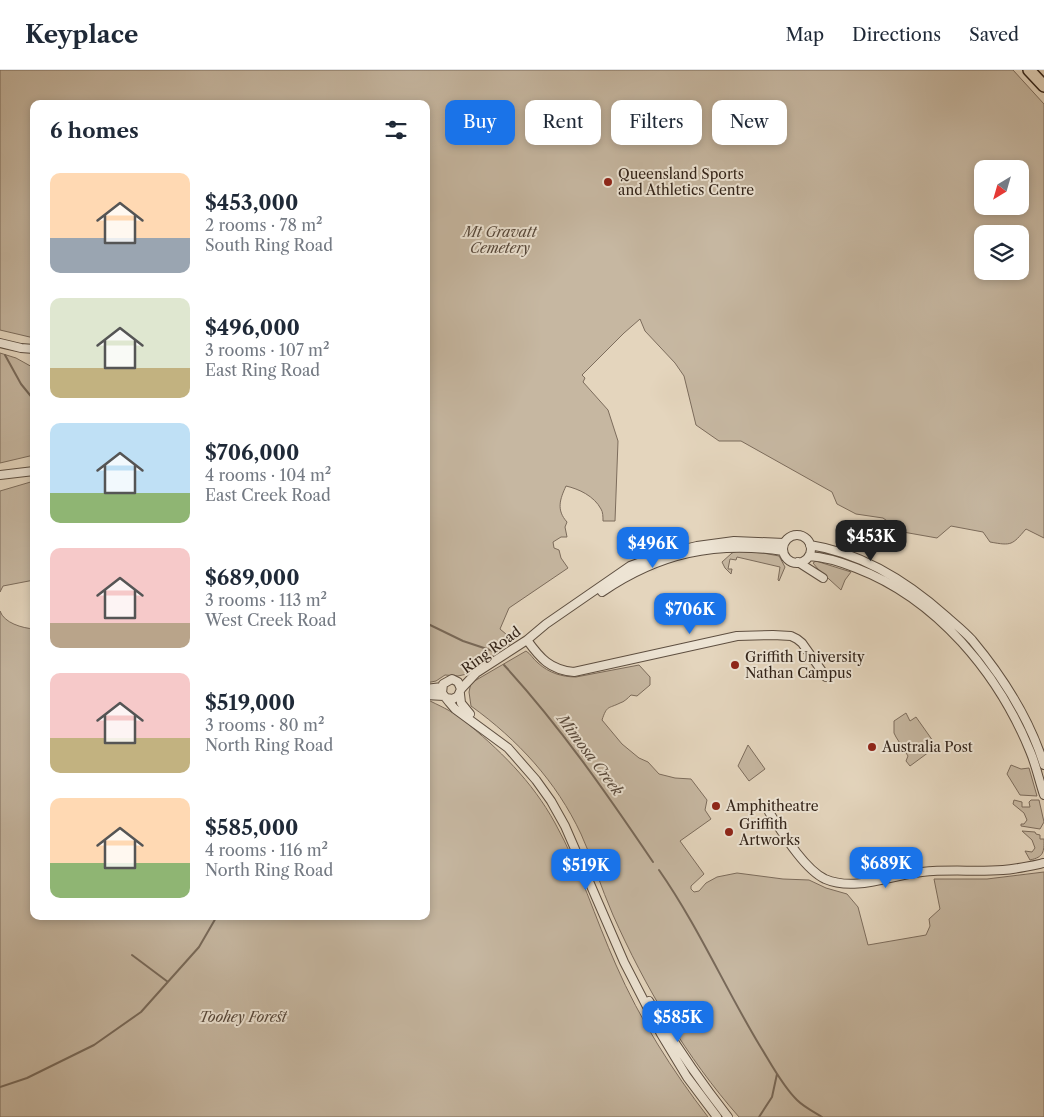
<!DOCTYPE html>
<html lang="en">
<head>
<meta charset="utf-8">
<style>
	:root { --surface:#fff; --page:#f6f6f7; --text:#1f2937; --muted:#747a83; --line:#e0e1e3; --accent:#1a73e8 }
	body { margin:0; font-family:"Libre Caslon Text",serif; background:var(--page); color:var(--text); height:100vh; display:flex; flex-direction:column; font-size:19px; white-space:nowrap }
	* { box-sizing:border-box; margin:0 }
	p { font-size:16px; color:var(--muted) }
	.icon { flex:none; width:28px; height:28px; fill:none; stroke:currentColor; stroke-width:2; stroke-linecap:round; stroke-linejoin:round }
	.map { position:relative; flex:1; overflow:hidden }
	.details { position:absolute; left:30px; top:30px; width:400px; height:820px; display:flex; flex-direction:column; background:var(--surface); border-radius:10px; box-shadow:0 2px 8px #0003 }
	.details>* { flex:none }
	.banner { position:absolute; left:445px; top:30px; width:475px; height:45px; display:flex; gap:10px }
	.needle { width:32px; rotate:217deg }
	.controls { position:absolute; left:974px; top:90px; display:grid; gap:10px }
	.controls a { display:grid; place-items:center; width:55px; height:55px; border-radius:10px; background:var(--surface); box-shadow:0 2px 8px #0003; font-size:25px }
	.price { position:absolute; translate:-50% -42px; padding:0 11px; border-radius:10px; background:var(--accent); color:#fff; font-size:16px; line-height:32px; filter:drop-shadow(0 1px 2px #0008) }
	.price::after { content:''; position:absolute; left:50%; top:30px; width:15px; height:11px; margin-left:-8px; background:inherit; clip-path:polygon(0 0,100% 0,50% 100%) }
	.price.selected { background:#222; color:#fff }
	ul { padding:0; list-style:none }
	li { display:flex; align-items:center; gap:15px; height:125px; padding:0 20px }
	li span { display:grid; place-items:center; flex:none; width:140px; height:100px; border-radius:10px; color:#555 }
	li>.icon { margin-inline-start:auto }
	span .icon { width:60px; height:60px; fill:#fffc; stroke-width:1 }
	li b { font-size:21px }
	h2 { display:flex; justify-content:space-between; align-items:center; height:60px; padding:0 20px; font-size:21px }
	.tag { padding:0 18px; border-radius:10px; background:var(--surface); box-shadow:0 2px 8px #0003; font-size:18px; line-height:45px }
	.tag.selected { background:var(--accent); color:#fff }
	header { display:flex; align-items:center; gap:30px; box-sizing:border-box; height:70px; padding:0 25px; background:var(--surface); border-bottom:1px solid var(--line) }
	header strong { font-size:24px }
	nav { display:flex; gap:28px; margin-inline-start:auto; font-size:18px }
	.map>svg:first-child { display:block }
	.green { fill:#c6b7a1; stroke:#7c6c5c; fill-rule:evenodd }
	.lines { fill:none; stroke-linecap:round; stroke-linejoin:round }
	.stream { stroke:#786959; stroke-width:2 }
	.minor-casing { stroke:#5e4f41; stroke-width:10 }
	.highway-casing { stroke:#312218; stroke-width:14 }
	.minor { stroke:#ede4d4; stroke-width:8 }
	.highway { stroke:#e4d5bd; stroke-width:11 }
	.poi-dot { fill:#8f2418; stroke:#ede4d4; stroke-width:2 }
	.labels { text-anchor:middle; stroke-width:4; stroke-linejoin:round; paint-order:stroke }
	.poi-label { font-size:14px; fill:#312218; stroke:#ede4d4; text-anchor:start }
	.park-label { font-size:14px; font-style:italic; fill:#56473a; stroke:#ede4d4 }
	.street-label { font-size:14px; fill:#312218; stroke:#ede4d4 }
	.water-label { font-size:15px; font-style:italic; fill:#5a4b3e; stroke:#ede4d4 }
</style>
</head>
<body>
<header>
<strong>Keyplace</strong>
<nav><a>Map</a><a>Directions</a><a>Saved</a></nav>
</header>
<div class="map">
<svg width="1044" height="1047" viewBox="0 0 1044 1047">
	<rect width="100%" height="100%" fill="#e4d5bd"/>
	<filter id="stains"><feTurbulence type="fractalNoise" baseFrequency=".004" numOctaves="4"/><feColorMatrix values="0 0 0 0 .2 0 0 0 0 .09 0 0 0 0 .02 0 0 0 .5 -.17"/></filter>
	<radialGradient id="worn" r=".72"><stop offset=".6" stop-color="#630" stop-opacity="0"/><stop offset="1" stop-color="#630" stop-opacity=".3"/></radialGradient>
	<path class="green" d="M0,0H1013L1044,34V468L1026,459C1012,475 1012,476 990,472L983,462L951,456L937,468L903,462L883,448L856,444L837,434L832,422L741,371H719L696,355L684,306L675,293L645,261L640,249L624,263L582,305L585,308L583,312L608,340L618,371L615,451H603C603,447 603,442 601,439C594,426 579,419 566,416C560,429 556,440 567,452L565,457L567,467H561L553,472L554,478L559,480L561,488L568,498L509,538L500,559L513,570L511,573L467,604L458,606L445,605L436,611L426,613V34H34V268L0,260ZM982,99H1020V136H982ZM982,164H1020V201H982Z
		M0,283L16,288L34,298V385L0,393Z
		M34,411V510L3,516L0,522V421Z
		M738,481L763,483L779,486L785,497L779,511L778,510L780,497L737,487L736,490L730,489L728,499H732L731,504L725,498L722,492L732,483Z
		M816,491L851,502L845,510L841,520L818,499L813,493Z
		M0,541C4,553 22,558 34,559V846H426V629C438,635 452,641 462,649C499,679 532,711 555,753C580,798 595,848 616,895C640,950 672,1000 708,1047H0Z
		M526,581C531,584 533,589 538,593C549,603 562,607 576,607L639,595L650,607V615L637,626L631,625C628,628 624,632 620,633C608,639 607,635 602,650L622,674L639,688L648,692L659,704L675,708L691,709L707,730L705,740L711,749L680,771L704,804L691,816V819L694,822L699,821L706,813L717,807L737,803L783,809L809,810L826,818L847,824L858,837L868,875L926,865L930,856L929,849L940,839L934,809H987L1044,802V1047H739C687,988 645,917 613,845C601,818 593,790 581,764C556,711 518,670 471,636L469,622L471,613Z
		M906,643L910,651L916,647L933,671L929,682L910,696L906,691L908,686L896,667L894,663V651Z
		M748,675L765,699L749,711L738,696Z
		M1011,695L1021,699L1029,698L1037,726L1020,725L1007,704Z
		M1014,730L1022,732V737H1030L1029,732L1031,730H1039L1044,752L1040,759L1021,756V754H1024L1027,750L1024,743L1013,734Z
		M1022,761L1035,762L1036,764L1040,765V769H1044C1044,782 1044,787 1030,790L1025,781L1032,782L1035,778L1032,770Z"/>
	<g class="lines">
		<path class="stream" d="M5,285L21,314L34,330
			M426,553L463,571L493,581
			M504,595C560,656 607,724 653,792
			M659,800C698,856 725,918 760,976C770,992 783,1017 797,1030C804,1037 814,1042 822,1047
			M132,885L168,912
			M0,1017L27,1008L94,975L141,942L199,877L217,846
			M759,1047L772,1027L777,1004"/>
		<g class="minor-casing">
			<path id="minor" d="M0,273L21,278L34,279
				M0,405L34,401
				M783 479a14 14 0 1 1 28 0a14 14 0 1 1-28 0Z
				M810,475C862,483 909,513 947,547C955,554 965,562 972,570C1002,606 1030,650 1044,695
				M809,486C825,487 841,492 856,498C937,529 998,603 1030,681C1036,695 1039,710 1044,725
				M798,492L823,508
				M602,522C659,483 715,471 783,481
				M527,570C540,588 550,600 574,602L737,566L773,565L791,566L797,569L802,573L826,607
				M426,619L442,617
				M461,619L458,612L452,609L443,614L442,623L449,632L455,639L508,678L536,710L551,731L565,756L624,892L661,964L687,1007L717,1047
				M460,624L461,633L470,644
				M426,625L444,626
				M446,628L453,629L458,626L461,619L476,603L527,570L546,554L630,496L663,484L697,476L734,471L784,473
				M769,742C782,762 804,799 825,809C855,822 891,805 922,802C949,799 976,802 1003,800C1017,799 1030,796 1044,793
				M649,931C673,972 699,1010 728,1047"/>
		</g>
		<g class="highway-casing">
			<path id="highway" d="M1029,0L1044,16"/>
		</g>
		<use href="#minor" class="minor"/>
		<use href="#highway" class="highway"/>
	</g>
	<g class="poi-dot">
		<circle cx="608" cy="112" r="5"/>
		<circle cx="735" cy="595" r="5"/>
		<circle cx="872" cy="677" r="5"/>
		<circle cx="716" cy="736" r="5"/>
		<circle cx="729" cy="762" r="5"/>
	</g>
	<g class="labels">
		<g class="poi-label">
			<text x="618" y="109">Queensland Sports<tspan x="618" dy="16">and Athletics Centre</tspan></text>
			<text x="745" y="592">Griffith University<tspan x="745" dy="16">Nathan Campus</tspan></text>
			<text x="882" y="682">Australia Post</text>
			<text x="726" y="741">Amphitheatre</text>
			<text x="739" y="759">Griffith<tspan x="739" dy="16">Artworks</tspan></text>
		</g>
		<g class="park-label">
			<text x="500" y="167">Mt Gravatt<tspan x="500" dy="16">Cemetery</tspan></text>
			<text x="243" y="952">Toohey Forest</text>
		</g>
		<g class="street-label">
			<text transform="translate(491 580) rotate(-36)" y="5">Ring Road</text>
		</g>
		<g class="water-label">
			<text transform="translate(590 685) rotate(53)" y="5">Mimosa Creek</text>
		</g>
	</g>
	<rect width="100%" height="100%" filter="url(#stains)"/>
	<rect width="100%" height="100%" fill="url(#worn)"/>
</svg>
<div class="controls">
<a><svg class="needle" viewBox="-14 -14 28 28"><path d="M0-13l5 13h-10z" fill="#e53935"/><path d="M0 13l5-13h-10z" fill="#747a83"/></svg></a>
<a><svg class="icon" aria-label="layers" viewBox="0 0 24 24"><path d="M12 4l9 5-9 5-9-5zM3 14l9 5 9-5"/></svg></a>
</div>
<b class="price selected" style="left:871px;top:492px">$453K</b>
<b class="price" style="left:653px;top:499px">$496K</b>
<b class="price" style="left:690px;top:565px">$706K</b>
<b class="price" style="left:886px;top:819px">$689K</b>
<b class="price" style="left:586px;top:821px">$519K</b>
<b class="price" style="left:678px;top:973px">$585K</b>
<div class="banner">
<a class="tag selected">Buy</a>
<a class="tag">Rent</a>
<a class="tag">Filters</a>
<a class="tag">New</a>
</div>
<section class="details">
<h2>6 homes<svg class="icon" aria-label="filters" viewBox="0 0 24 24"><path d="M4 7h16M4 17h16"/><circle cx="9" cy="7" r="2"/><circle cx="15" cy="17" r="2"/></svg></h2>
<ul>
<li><span style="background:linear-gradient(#ffd9b3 65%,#9aa5b1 0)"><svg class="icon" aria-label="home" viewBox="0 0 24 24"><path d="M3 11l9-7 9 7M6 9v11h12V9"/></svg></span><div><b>$453,000</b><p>2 rooms · 78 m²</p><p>South Ring Road</p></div></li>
<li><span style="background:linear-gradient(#dfe7d0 70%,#c2b280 0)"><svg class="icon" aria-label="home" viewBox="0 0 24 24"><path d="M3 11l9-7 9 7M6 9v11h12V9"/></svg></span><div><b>$496,000</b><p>3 rooms · 107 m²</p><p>East Ring Road</p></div></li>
<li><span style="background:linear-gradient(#bfe0f5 70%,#8fb573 0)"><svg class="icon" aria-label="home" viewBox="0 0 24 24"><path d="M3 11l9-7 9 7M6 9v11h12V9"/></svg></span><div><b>$706,000</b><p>4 rooms · 104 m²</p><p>East Creek Road</p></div></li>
<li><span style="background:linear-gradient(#f6c9c9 75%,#b9a48a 0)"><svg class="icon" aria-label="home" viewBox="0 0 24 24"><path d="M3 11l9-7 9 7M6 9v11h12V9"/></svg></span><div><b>$689,000</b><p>3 rooms · 113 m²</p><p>West Creek Road</p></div></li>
<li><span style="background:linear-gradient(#f6c9c9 65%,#c2b280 0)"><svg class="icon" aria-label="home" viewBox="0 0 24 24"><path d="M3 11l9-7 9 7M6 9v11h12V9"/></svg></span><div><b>$519,000</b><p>3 rooms · 80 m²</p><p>North Ring Road</p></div></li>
<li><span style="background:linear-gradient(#ffd9b3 65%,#8fb573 0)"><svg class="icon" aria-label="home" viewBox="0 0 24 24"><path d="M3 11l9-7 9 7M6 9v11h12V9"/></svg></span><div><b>$585,000</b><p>4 rooms · 116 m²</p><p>North Ring Road</p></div></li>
</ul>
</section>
</div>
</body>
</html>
